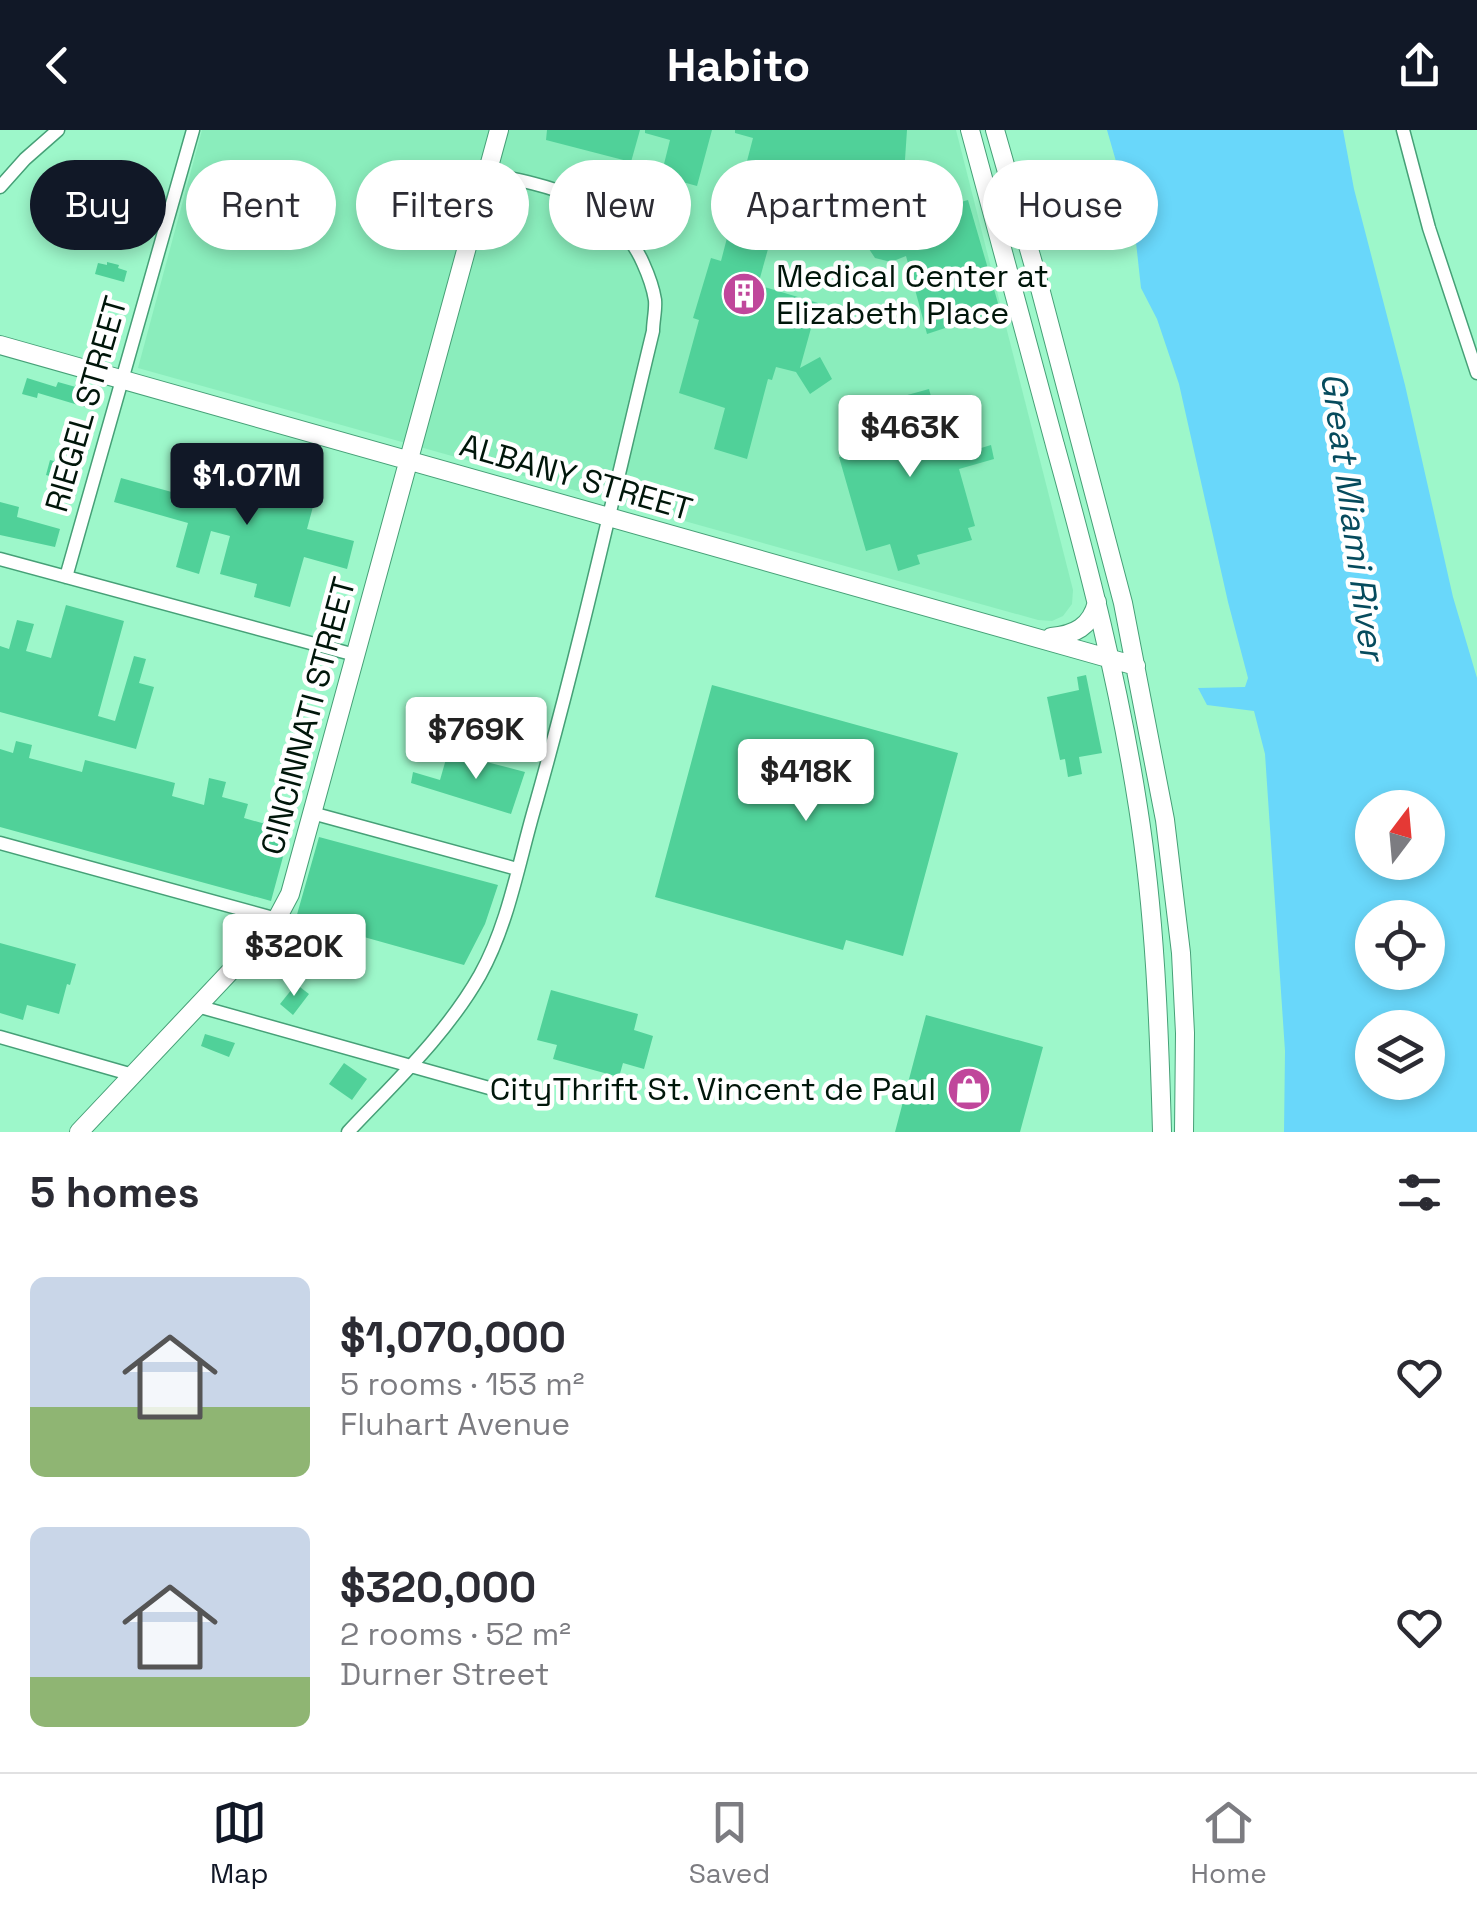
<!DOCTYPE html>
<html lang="en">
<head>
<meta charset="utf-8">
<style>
	:root { --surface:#fff; --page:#f7f7f7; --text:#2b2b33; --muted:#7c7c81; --line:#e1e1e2; --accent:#111827 }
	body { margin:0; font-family:"Space Grotesk",sans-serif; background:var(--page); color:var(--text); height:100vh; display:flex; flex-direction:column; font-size:38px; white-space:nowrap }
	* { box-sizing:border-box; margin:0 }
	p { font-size:32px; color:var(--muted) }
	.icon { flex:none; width:55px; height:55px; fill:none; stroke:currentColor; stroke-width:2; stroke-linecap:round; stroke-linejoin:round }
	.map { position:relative; height:1002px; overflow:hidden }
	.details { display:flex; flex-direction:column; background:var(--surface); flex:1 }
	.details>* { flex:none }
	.guide { position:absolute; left:30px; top:30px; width:1418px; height:90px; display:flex; gap:20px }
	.needle { width:65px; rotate:16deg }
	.buttons { position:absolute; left:1355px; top:660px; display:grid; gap:20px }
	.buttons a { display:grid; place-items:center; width:90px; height:90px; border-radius:50%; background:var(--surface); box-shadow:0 5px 15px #0003; font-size:50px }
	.price { position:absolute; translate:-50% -85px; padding:0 22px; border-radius:10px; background:#fff; color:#222; font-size:32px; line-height:65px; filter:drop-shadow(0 2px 5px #0008) }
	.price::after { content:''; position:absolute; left:50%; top:60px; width:30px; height:22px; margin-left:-15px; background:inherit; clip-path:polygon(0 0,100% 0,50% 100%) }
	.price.selected { background:var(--accent); color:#fff }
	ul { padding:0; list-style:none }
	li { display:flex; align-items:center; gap:30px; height:250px; padding:0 30px }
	li span { display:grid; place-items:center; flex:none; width:280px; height:200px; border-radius:15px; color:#555 }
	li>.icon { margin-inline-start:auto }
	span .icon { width:120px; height:120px; fill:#fffc; stroke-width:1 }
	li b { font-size:42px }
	h2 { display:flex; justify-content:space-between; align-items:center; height:120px; padding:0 30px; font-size:42px }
	.pill { padding:0 35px; border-radius:45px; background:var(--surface); box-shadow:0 5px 15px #0003; font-size:35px; line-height:90px }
	.pill.selected { background:var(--accent); color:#fff }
	header { display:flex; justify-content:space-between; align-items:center; height:130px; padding:0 30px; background:var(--accent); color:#fff; font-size:45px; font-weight:800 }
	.menu { display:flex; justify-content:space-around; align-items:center; height:140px; border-top:2px solid var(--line); background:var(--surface); font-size:28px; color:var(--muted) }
	.menu a { display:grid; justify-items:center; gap:5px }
	.menu .selected { color:var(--accent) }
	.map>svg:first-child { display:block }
	.built { fill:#8aedbc }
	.water { fill:#69d7fa; fill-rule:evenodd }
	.building { fill:#50d199 }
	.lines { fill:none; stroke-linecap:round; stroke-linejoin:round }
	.street-casing { stroke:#46a077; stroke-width:15 }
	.secondary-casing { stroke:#46a077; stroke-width:20 }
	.street { stroke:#fff; stroke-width:12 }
	.secondary { stroke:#fff; stroke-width:18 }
	.labels { text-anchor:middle; stroke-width:9; stroke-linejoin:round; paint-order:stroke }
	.poi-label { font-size:32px; fill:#00160a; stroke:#fff; text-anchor:start }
	.street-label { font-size:32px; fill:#00160a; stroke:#fff }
	.water-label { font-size:35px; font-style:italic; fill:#064b5d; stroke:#fff }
</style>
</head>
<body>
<header><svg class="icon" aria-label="back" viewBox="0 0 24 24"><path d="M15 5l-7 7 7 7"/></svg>Habito<svg class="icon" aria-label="share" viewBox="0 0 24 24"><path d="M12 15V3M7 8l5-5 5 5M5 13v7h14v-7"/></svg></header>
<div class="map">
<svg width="1477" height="1002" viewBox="0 0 1477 1002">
	<rect width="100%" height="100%" fill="#9df7ca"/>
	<path class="built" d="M202,0H956L1073,460L1072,474L1063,486L1052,491L1038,490L138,238Z"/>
	<path class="water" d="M1107,0H1343L1354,59L1405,255L1453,467L1477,548V1002H1284L1285,921L1265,624L1254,581L1207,575L1198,558L1245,557L1248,548L1228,472L1179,254L1157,189L1141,158L1134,94ZM1372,678H1428V732H1372ZM1372,788H1428V842H1372ZM1372,898H1428V952H1372Z"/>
	<path class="building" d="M547,0H640L631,32L546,10Z
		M645,0H712L697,56L661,46L670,10L645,3Z
		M735,0H907L901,89L968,70L1000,180L927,204L906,126L891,132L875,128L869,119L839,115L838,79L783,65L758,155L818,173L800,238L820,227L832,249L810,264L796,242L776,237L772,250L768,249L747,329L714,319L725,278L679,263L699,190L693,188L711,128L721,131L753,8L735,3Z
		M107,132L119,135L118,138L127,141L124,152L95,144L98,133L107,135Z
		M27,248L56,257L58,252L90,261L85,277L38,263L37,268L22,264Z
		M929,259L933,274L940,272L955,326L991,315L994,329L959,339L975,396L968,398L972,410L917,425L920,434L898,441L890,414L866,421L839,327L869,318L857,279Z
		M208,328L230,334L220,369L238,374L247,343L254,345L259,328L270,331L266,345L318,358L307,399L354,411L347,439L304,427L290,477L254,467L257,454L220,444L230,406L211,401L199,444L176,437L188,393L114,372L121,348L197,369Z
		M50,330L74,336L70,352L46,345Z
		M0,372L19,377L17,387L60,399L55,417L0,405Z
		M66,475L124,491L98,586L115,591L134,526L146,529L139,553L154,557L136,619L0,582V516L9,519L17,490L34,494L26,521L51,528Z
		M1086,545L1102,623L1079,627L1082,644L1068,647L1065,629L1060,630L1047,567L1079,560L1077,547Z
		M712,555L958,623L903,826L846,810L843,820L655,767Z
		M16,611L32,615L29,628L82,642L85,630L160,649L175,653L172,666L204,675L209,648L226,652L222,667L248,674L244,688L290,701L271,771L0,697V619L13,623Z
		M448,622L525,642L511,684L411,653L413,642L440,650Z
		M319,707L498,755L485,794L464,835L296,788Z
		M0,813L76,834L70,855L67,854L59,884L27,875L23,890L0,883Z
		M296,854L309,864L293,885L280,874Z
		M551,860L638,884L634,900L653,906L644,939L623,933L619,947L553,929L557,915L537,910Z
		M926,885L1043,917L1020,1002H895Z
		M205,904L235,913L229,927L201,916Z
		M344,933L367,949L352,970L329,954Z"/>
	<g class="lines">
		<g class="street-casing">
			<path id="street" d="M1403,0L1429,98L1477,243
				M0,57L25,29L58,0
				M0,429L355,525
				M66,447L193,0
				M312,683L517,739
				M0,713L277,789
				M197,876L507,963
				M0,907L133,945
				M348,1002C394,953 446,905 480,845C509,793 519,730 536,673C580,517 615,358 653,201C653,191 656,180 655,170C653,157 648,144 643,133C615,69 548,55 487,44"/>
		</g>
		<g class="secondary-casing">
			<path id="secondary" d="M970,0C999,105 1027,210 1055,315C1088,434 1119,554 1138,677C1155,784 1159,894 1162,1002
				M995,0L1037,147L1123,473L1165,690L1181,823L1185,903L1184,1002
				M0,215L1136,536
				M1051,507C1074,505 1091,497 1097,472
				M79,1002L273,796L290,764L499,0"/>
		</g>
		<use href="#street" class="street"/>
		<use href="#secondary" class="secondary"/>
	</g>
	<defs>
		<g id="building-disc" transform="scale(2.25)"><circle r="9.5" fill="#c0479b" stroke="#fff"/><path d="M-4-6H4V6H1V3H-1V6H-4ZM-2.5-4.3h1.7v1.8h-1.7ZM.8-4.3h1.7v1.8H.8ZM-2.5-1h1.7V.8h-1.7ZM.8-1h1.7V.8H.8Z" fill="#fff"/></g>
		<g id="shop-disc" transform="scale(2.25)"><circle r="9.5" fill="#c0479b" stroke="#fff"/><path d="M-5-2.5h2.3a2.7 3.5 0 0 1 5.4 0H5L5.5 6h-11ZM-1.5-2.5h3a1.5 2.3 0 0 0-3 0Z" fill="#fff"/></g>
	</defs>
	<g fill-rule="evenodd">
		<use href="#building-disc" x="744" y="164"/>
		<use href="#shop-disc" x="969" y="959"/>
	</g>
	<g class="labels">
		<g class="poi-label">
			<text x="776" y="157">Medical Center at<tspan x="776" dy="37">Elizabeth Place</tspan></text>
			<text x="936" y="970" text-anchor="end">CityThrift St. Vincent de Paul</text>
		</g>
		<g class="street-label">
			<text transform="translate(86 274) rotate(-74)" y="11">RIEGEL STREET</text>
			<text transform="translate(576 347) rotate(16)" y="11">ALBANY STREET</text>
			<text transform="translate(308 586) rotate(-75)" y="11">CINCINNATI STREET</text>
		</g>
		<g class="water-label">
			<text transform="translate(1353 386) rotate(82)" y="12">Great Miami River</text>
		</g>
	</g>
</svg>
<div class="buttons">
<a><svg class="needle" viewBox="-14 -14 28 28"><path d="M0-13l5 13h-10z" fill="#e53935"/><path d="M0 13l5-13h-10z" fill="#7c7c81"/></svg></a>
<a><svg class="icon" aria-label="locate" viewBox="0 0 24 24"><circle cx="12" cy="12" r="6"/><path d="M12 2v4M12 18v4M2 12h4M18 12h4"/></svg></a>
<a><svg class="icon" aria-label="layers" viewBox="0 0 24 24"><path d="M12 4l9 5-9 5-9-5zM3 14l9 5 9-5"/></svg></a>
</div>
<b class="price" style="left:910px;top:350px">$463K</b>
<b class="price selected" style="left:247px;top:398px">$1.07M</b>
<b class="price" style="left:476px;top:652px">$769K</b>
<b class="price" style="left:806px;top:694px">$418K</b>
<b class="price" style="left:294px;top:869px">$320K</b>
<div class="guide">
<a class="pill selected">Buy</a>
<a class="pill">Rent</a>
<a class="pill">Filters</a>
<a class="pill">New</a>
<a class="pill">Apartment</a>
<a class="pill">House</a>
</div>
</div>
<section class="details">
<h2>5 homes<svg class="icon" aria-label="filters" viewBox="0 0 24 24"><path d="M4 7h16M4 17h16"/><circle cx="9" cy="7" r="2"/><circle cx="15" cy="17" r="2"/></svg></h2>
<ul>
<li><span style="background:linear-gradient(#c9d6e8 65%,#8fb573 0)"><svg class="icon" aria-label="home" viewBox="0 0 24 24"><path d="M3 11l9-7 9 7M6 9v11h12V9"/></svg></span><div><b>$1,070,000</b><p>5 rooms · 153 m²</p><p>Fluhart Avenue</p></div><svg class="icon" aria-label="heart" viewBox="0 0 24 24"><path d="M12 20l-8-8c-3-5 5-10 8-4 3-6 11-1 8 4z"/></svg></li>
<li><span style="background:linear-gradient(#c9d6e8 75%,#8fb573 0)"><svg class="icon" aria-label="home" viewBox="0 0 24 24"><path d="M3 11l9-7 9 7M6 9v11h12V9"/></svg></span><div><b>$320,000</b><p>2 rooms · 52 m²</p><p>Durner Street</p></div><svg class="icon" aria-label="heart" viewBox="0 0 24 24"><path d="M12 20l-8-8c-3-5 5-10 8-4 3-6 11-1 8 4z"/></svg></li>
</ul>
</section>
<nav class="menu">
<a class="selected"><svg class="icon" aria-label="map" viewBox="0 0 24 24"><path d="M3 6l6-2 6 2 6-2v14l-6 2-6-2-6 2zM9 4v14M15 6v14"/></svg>Map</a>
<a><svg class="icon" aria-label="saved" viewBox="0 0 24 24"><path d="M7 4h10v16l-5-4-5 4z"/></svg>Saved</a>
<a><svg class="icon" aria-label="home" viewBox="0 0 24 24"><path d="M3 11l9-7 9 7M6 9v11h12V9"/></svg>Home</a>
</nav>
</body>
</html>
